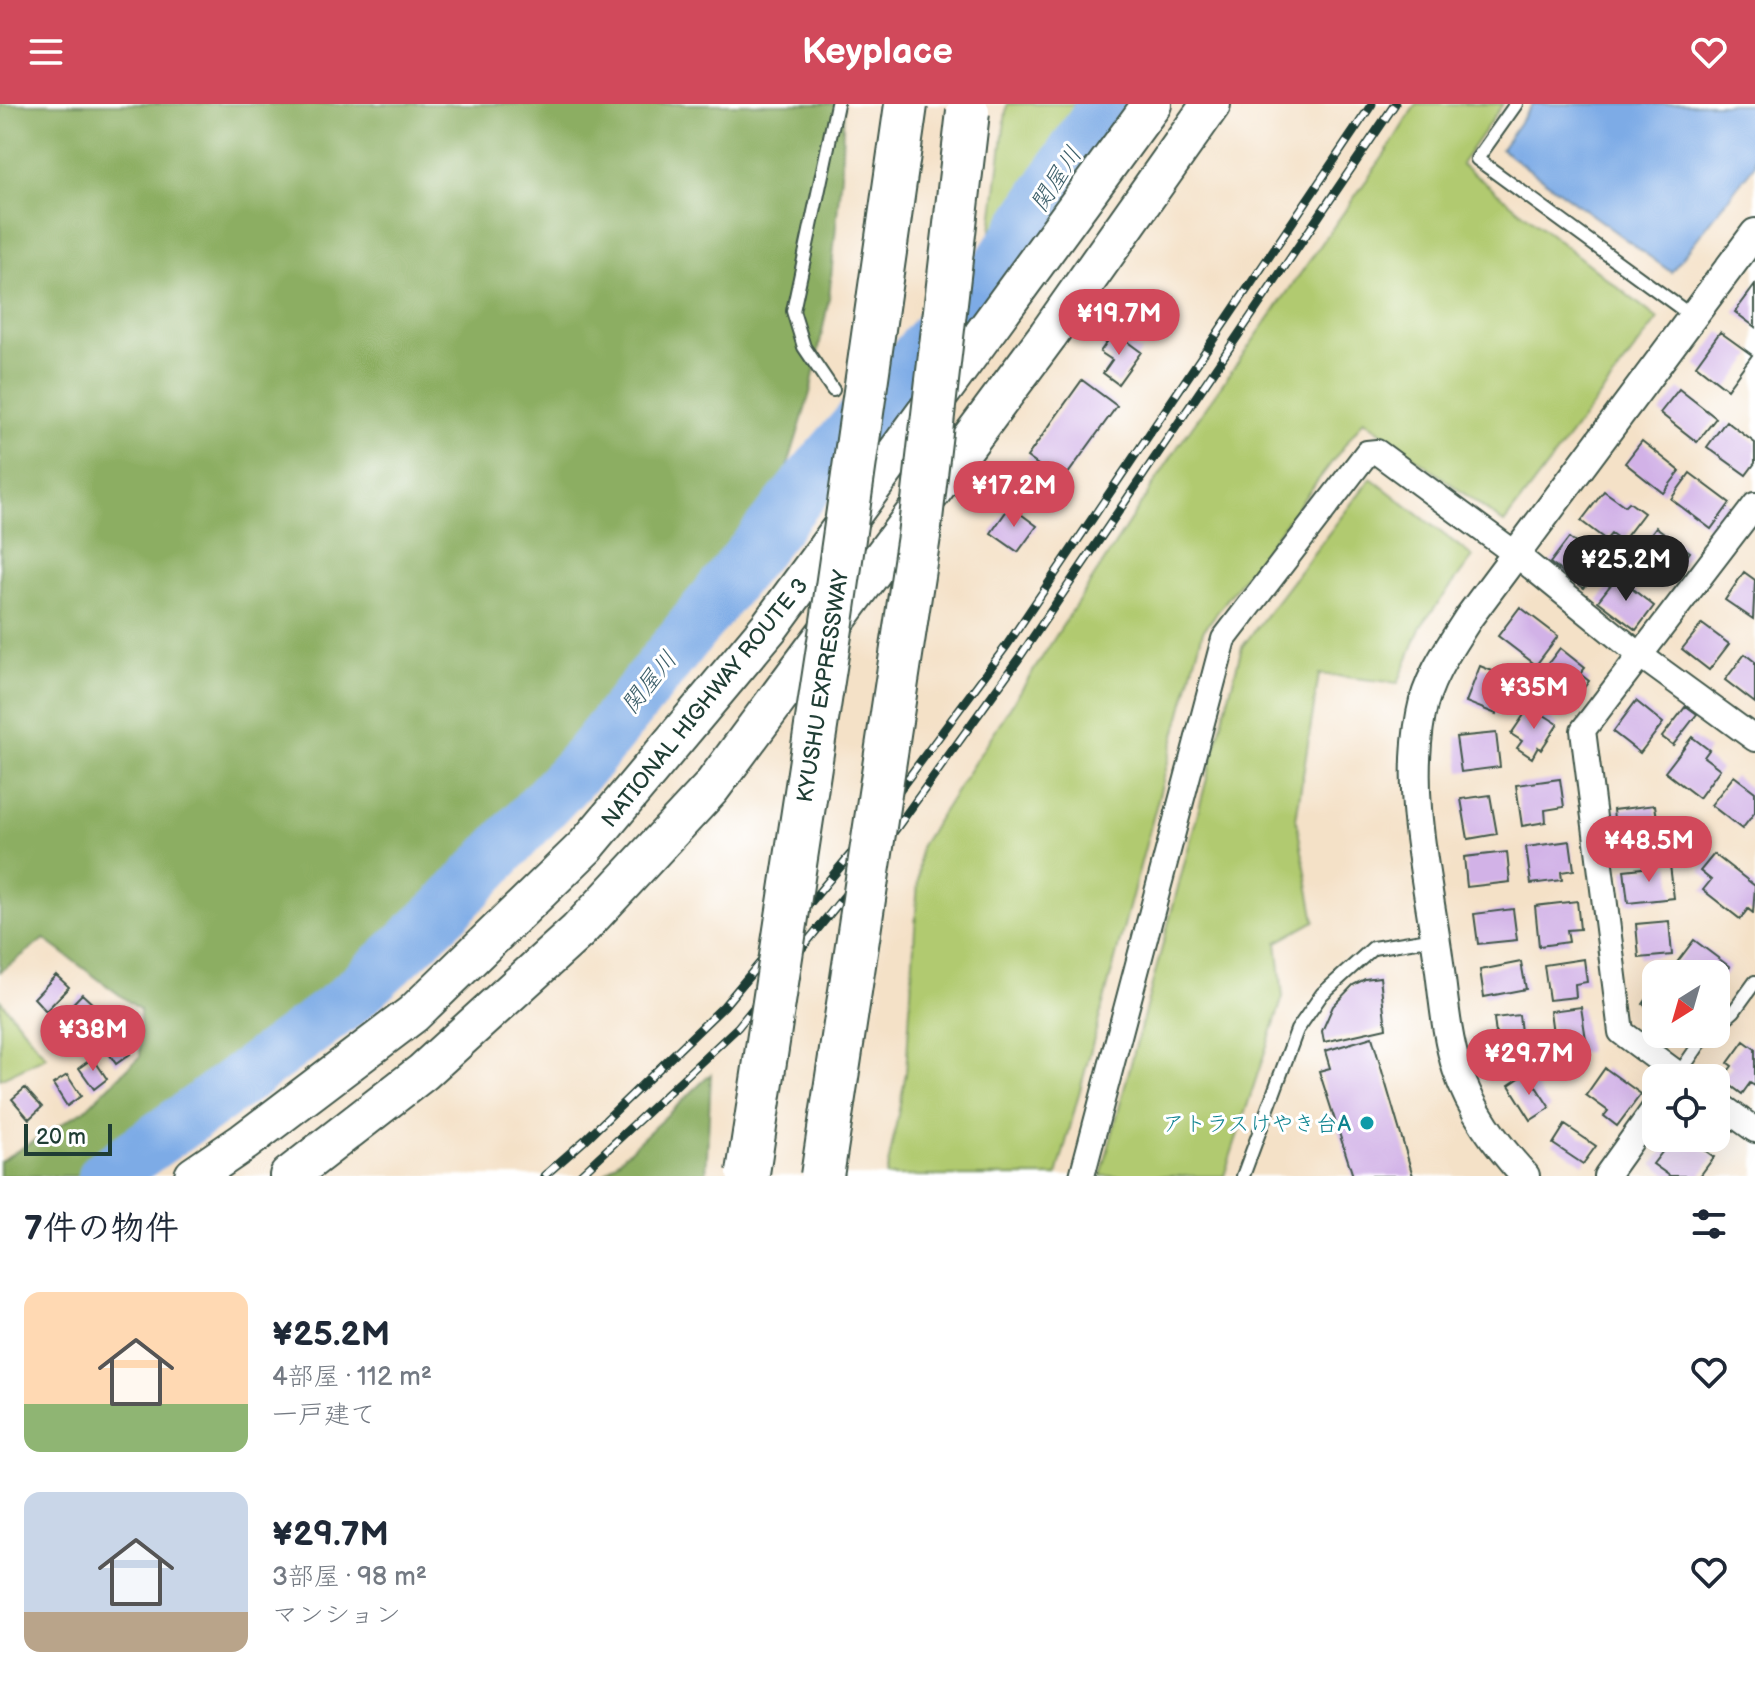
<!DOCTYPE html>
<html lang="ja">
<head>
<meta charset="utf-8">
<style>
	:root { --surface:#fff; --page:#f2f2f3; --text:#1f2937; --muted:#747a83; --accent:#d1495b }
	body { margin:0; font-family:"Balsamiq Sans","Klee One",sans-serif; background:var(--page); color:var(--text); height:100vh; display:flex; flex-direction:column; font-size:30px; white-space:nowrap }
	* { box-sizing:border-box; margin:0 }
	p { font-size:26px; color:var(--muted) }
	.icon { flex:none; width:44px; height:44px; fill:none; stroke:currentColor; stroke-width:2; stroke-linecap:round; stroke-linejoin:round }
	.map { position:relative; height:1072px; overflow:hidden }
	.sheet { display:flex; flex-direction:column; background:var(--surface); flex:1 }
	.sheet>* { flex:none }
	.needle { width:52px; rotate:217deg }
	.buttons { position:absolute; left:1642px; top:856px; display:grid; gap:16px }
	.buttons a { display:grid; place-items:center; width:88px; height:88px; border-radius:16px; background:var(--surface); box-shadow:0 8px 32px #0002; font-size:40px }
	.scale { position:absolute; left:24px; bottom:20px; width:88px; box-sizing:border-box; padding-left:8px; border:4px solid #1f3d34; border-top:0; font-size:22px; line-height:28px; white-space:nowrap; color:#1f3d34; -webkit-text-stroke:6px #fff; paint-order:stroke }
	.price { position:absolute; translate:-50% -68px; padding:0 18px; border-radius:28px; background:var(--accent); color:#fff; font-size:26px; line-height:52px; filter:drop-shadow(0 2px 4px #0008) }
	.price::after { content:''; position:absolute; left:50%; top:48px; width:24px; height:18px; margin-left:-12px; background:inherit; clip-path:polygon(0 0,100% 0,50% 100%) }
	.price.current { background:#222; color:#fff }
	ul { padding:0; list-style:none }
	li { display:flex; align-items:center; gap:24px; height:200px; padding:0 24px }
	li span { display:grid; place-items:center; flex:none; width:224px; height:160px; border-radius:16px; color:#555 }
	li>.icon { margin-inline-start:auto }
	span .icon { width:96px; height:96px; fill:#fffc; stroke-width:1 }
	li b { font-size:34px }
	h2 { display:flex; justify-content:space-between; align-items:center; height:96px; padding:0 24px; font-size:34px }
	header { display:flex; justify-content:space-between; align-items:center; height:104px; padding:0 24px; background:var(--accent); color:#fff; font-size:36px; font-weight:800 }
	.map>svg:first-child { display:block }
	.green { fill:#b1ca6f; stroke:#688452; stroke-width:2 }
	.forest { fill:#8cae62; stroke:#56764b; stroke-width:2 }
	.water { fill:#7dabe6; stroke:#4e748d; stroke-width:2 }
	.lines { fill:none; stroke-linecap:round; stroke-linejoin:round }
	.river { stroke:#7dabe6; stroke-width:54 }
	.building { fill:#d2b2e7 }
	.service-casing { stroke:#3f564a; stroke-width:16 }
	.minor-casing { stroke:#3f564a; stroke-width:28 }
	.tertiary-casing { stroke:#3f564a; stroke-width:32 }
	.trunk-casing { stroke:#3f564a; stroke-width:42 }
	.service { stroke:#fff; stroke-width:12 }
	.minor { stroke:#fff; stroke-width:24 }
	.tertiary { stroke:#fff; stroke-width:28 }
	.trunk { stroke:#fff; stroke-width:38 }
	.rail-casing { stroke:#1f3d34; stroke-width:9 }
	.rail { stroke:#fff; stroke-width:6; stroke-dasharray:18; stroke-linecap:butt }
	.motorway-bridge-casing { stroke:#3f564a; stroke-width:46; stroke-linecap:butt }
	.motorway-bridge { stroke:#fff; stroke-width:42 }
	.culture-dot { fill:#0f9aa8; stroke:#fff; stroke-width:3 }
	.labels { text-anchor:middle; stroke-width:6; stroke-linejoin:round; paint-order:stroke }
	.street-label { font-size:22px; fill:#1f3d34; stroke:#fff }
	.culture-label { font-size:22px; fill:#0d838f; stroke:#fff; text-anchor:end }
	.water-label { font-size:24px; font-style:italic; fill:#3b5e69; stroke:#fff }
</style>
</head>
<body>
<header><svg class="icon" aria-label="menu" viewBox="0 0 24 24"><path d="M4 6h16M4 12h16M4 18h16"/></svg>Keyplace<svg class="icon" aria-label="heart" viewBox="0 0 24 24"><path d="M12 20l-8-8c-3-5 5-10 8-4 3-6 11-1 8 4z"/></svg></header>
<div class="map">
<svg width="1755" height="1072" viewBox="0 0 1755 1072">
	<rect width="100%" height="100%" fill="#fff"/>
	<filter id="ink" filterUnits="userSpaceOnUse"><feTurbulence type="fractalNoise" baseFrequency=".0125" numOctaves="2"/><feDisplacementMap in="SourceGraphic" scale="16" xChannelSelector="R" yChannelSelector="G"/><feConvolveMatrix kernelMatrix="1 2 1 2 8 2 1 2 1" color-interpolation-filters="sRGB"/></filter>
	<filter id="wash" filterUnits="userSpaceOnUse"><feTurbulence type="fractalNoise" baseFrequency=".006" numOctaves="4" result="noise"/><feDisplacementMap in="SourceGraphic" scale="32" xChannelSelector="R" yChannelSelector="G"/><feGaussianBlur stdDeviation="1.8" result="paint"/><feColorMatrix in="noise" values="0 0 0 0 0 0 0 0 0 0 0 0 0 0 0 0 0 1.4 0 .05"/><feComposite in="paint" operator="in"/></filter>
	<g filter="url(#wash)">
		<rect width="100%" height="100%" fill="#f4e1c7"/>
		<path class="green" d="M1007,0H1088L1020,103L991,126Z
			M1416,0H1503L1461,60L1658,215L1504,419L1364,316L1203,527L1057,1072H886L906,969L920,743L1177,344L1385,50Z
			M1371,374L1473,453L1421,522L1398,579L1319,570L1296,715L1315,817L1277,838L1283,893L1224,1072H1101L1242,543Z
			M0,896L46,953L0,975Z"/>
		<path class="forest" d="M0,0H844L841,70L829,194L810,289L778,394L684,500L554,679L433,797L295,925L89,1072H0V1057L85,1006L140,952V906L44,835L0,868Z
			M711,970L706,1072H602Z"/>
		<path class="water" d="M1533,0H1755V60L1671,168L1501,45Z"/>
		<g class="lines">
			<path class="river" d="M105,1072L202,1004L345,899L445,806L589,653L815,371L960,203L998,165L1106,0"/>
		</g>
		<g id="blocks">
			<path class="building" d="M1755,181V223L1735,208Z
				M1114,228L1141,248L1118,280L1103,269L1112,256L1100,248Z
				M1720,228L1752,251L1727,285L1696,261Z
				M1082,276L1117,302L1062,378L1027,353Z
				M1679,285L1716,314L1697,338L1660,309Z
				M1726,317L1755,339V359L1746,371L1707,343Z
				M1642,337L1680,367L1663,389L1625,359Z
				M1690,369L1730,399L1711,425L1671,395Z
				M1604,387L1625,402L1629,398L1644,409L1622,438L1611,430L1606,436L1581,417Z
				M1010,402L1037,422L1018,448L991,429Z
				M1656,423L1690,448L1671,475L1636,450Z
				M1569,434L1603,459L1584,484L1550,459Z
				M1744,468L1755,476L1753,515L1725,496Z
				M1617,473L1654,502L1636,526L1598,497Z
				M1520,503L1558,532L1536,561L1498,532Z
				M1702,520L1729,540L1709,566L1682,545Z
				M1560,544L1585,564L1580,570L1589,577L1575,596L1541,569Z
				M1745,550L1755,558V599L1725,576Z
				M1480,562L1510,574L1496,610L1466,598Z
				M1636,597L1663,619L1640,649L1613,628Z
				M1530,602L1558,620L1541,646L1538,643L1532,654L1517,644L1522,637L1511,630Z
				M1686,602L1697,610L1673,641L1662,633Z
				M1496,629L1500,663L1461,668L1456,633Z
				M1692,633L1709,646L1704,653L1720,665L1699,694L1665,668Z
				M1734,672L1755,688V708L1742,725L1711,701Z
				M1560,675L1564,703L1545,706L1546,718L1522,722L1516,681Z
				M1490,691L1497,730L1468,735L1461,695Z
				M1655,701L1660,735L1617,741L1613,706Z
				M1570,737L1574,766L1561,768L1562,776L1531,780L1526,743Z
				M1507,748L1510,778L1467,783L1464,753Z
				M1714,750L1755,782L1753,809L1748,805L1740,815L1703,786L1711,776L1700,767Z
				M1670,761L1674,794L1628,799L1624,766Z
				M1577,797L1580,825L1567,826L1569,838L1539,842L1535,802Z
				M1513,805L1517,836L1478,840L1474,810Z
				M1669,817L1672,851L1639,854L1636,820Z
				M1694,836L1730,863L1716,883V870H1686L1675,861Z
				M1584,855L1587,878L1575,880L1576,893L1549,896L1544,861Z
				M1521,858L1526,885L1484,893L1480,866Z
				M56,871L69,883L46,907L34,894Z
				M1380,873L1386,924L1324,938L1322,927L1333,902L1353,881L1365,875Z
				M1656,882V910L1643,900Z
				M82,890L95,902L73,926L60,913Z
				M1581,903L1588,948L1556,952L1550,907Z
				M1519,911L1524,954L1499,957L1494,914Z
				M115,930L130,950L116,960L102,939Z
				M1372,933L1413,1072H1353L1319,967L1330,964L1325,947Z
				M1744,937L1755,945V982L1750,979L1742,990L1722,975L1732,962L1728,959Z
				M93,954L107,975L94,985L79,964Z
				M1605,964L1641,990L1617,1022L1604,1012L1608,1007L1586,991Z
				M1527,969L1550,1004L1531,1016L1509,981Z
				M67,971L81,992L67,1002L53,980Z
				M25,984L42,1003L29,1015L12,995Z
				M1565,1021L1596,1042L1583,1060L1553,1040Z
				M1673,1034H1688L1714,1053L1700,1072H1670L1653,1060Z"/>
		</g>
	</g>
	<g filter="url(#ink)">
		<use href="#blocks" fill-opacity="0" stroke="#3f564a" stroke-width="2"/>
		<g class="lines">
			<g class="service-casing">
				<path id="service" d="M1516,0L1477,55L1693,213
					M833,286L804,243L793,207L837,0
					M1716,923L1734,907L1755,878
					M1678,971L1700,939L1709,930
					M1243,1072L1297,926L1322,890L1373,844L1435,834"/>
			</g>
			<g class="minor-casing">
				<path id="minor" d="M1683,974L1621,928L1583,626L1755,401
					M1716,998L1755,1026
					M1082,1072L1224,535L1367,349L1377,348L1517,451L1641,552L1755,635
					M1606,1072L1656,1002"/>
			</g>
			<g class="tertiary-casing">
				<path id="tertiary" d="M1525,1072C1496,1040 1471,1007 1457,965C1445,928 1443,884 1437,845C1426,768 1406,688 1421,610C1427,575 1450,543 1469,513L1755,129"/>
			</g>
			<g class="trunk-casing">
				<path id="trunk" d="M194,1072L244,1038L413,910L586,742L770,522L1152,0
					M289,1072L423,968L578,827L711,684L1048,231L1211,0"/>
			</g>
			<use href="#service" class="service"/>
			<use href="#minor" class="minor"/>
			<use href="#tertiary" class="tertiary"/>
			<use href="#trunk" class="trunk"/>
			<g class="rail-casing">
				<path id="rail" d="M544,1072L585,1036L724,902L860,739L1007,541L1372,0
					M579,1072L738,923L872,758L1019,554L1395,0"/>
			</g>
			<use href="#rail" class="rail"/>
			<g class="motorway-bridge-casing">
				<path id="motorway-bridge" d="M748,1069L833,511L906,1
					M822,1072L919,432L968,8"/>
			</g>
			<use href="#motorway-bridge" class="motorway-bridge"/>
		</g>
	</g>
	<circle class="culture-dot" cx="1367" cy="1019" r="8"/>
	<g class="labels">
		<g class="street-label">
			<text transform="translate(822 582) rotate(-81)" y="8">KYUSHU EXPRESSWAY</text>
			<text transform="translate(704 598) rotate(-51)" y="8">NATIONAL HIGHWAY ROUTE 3</text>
		</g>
		<g class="culture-label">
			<text x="1351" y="1027">アトラスけやき台A</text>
		</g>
		<g class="water-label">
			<text transform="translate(1056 75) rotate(-57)" y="8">関屋川</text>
			<text transform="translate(649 578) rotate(-51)" y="8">関屋川</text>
		</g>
	</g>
</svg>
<div class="buttons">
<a><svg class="needle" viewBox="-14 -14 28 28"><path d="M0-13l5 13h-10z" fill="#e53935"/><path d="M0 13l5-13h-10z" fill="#747a83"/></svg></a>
<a><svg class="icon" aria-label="locate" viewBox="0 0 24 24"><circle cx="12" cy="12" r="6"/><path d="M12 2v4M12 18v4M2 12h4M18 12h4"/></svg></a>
</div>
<div class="scale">20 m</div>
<b class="price" style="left:1119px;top:253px">¥19.7M</b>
<b class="price" style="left:1014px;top:425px">¥17.2M</b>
<b class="price current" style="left:1626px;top:499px">¥25.2M</b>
<b class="price" style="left:1534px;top:627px">¥35M</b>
<b class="price" style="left:1649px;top:780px">¥48.5M</b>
<b class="price" style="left:93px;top:969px">¥38M</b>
<b class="price" style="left:1529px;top:993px">¥29.7M</b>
</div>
<section class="sheet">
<h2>7件の物件<svg class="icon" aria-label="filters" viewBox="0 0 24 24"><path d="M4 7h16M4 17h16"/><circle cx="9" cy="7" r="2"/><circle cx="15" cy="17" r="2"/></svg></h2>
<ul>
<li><span style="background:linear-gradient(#ffd9b3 70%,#8fb573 0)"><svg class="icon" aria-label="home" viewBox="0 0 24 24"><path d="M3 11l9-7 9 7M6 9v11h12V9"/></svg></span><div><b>¥25.2M</b><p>4部屋 · 112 m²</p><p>一戸建て</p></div><svg class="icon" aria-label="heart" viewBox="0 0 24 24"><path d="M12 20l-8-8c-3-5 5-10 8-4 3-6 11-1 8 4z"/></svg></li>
<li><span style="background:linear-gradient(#c9d6e8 75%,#b9a48a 0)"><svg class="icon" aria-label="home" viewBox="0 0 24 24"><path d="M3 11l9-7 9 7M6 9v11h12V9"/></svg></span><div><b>¥29.7M</b><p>3部屋 · 98 m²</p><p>マンション</p></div><svg class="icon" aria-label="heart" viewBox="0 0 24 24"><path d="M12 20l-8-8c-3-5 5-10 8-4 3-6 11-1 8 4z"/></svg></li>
</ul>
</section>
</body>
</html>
